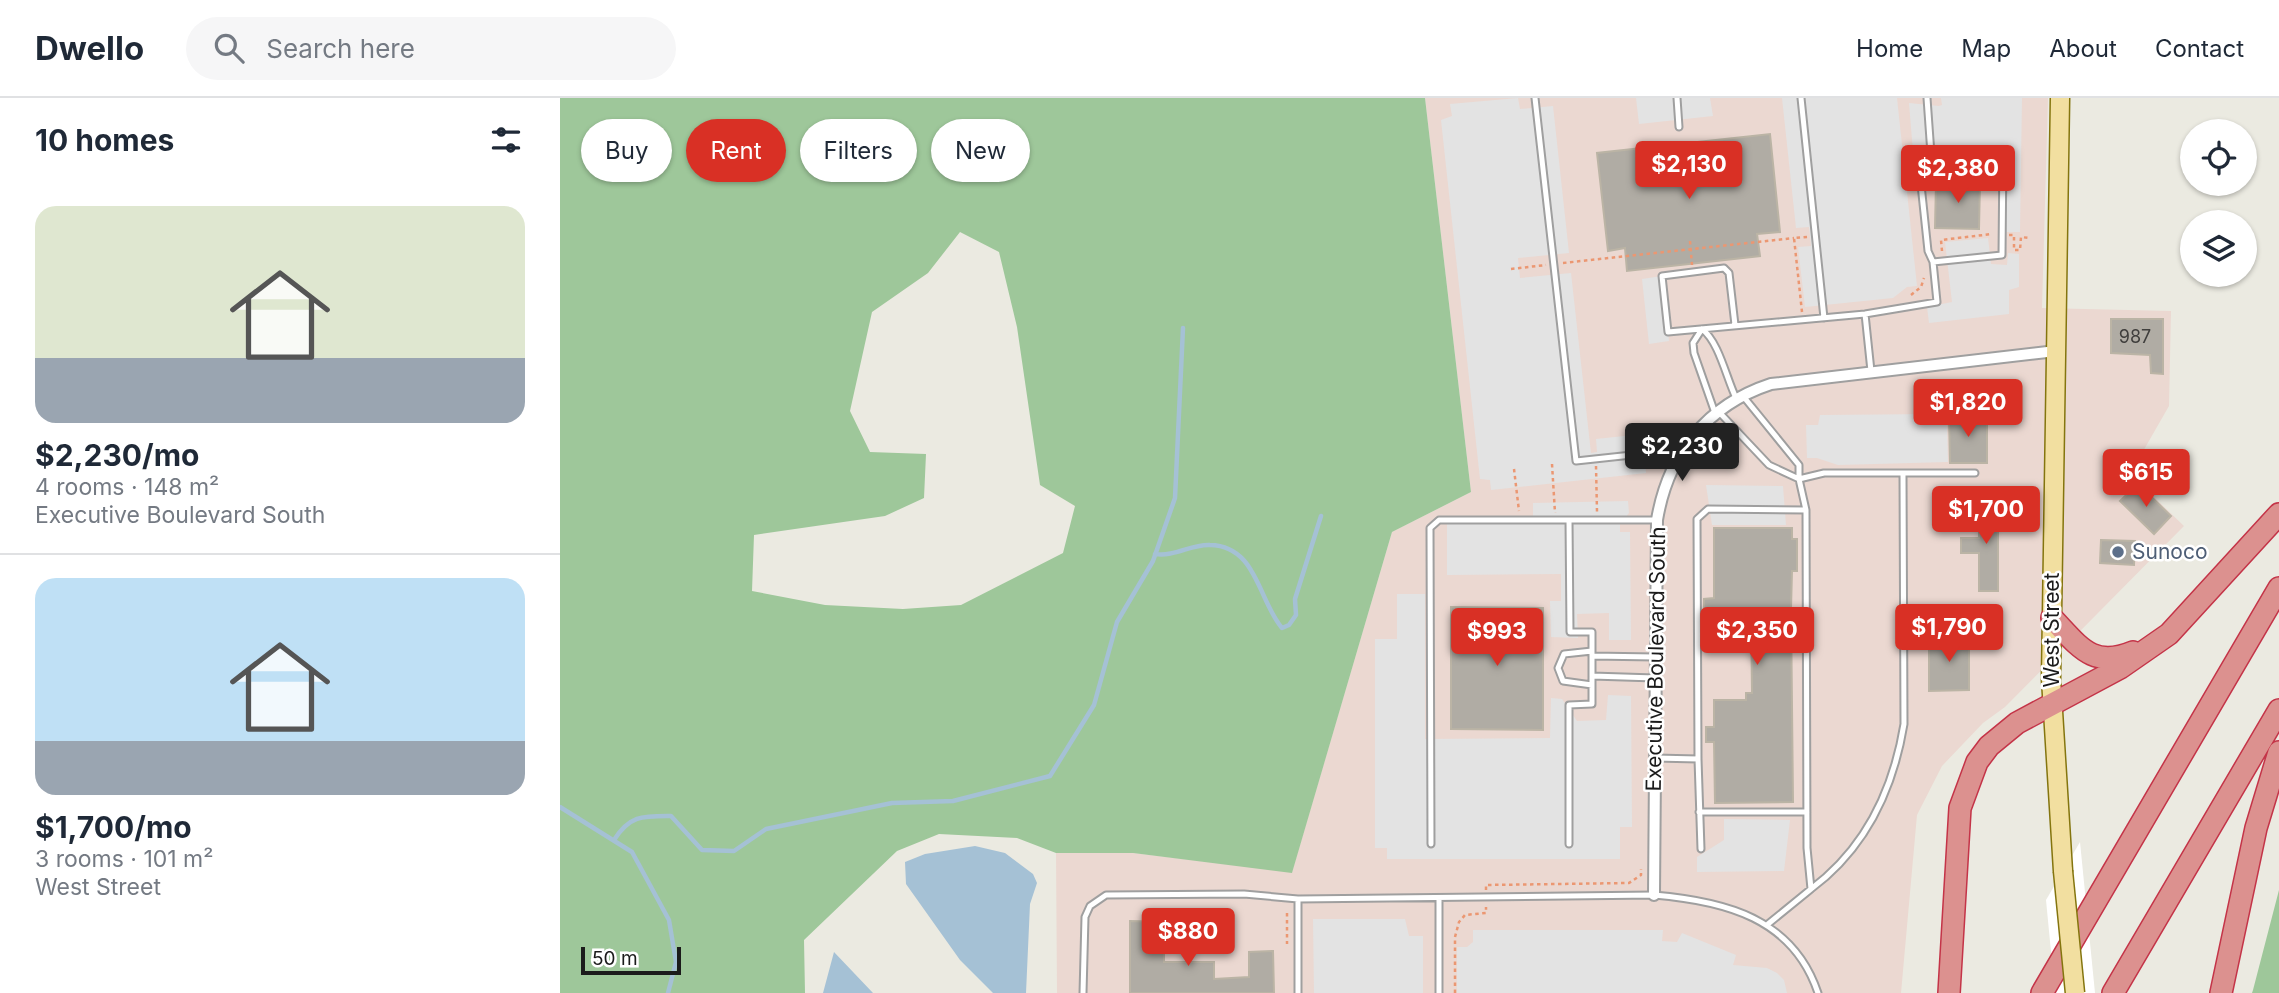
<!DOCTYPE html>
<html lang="en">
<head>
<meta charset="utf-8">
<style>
	:root { --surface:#fff; --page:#f6f6f7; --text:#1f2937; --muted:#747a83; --line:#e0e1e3; --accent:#d93025 }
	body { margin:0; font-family:Inter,sans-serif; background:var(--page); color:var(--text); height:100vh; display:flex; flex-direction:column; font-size:26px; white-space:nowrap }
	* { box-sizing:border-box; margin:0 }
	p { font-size:23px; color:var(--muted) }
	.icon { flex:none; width:38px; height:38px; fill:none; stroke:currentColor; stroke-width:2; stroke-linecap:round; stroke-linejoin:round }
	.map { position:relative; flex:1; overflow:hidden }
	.side { display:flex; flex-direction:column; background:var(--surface); width:560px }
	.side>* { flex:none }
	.guide { position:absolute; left:21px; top:21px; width:665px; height:63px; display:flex; gap:14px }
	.fabs { position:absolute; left:1620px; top:21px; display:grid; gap:14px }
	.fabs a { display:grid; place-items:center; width:77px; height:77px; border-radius:50%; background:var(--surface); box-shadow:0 2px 5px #0004; font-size:35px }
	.scale { position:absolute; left:21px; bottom:18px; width:100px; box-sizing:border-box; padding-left:7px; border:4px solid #1b1b1b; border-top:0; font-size:19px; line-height:24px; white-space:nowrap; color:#1b1b1b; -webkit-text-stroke:5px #fff; paint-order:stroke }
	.price { position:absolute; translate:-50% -60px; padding:0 16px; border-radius:7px; background:var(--accent); color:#fff; font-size:23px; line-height:46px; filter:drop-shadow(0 2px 4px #0008) }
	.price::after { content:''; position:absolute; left:50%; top:42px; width:21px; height:16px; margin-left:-10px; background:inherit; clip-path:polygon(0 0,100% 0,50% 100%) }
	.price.selected { background:#222; color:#fff }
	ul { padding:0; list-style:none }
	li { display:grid; align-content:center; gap:14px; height:371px; padding:0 35px }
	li+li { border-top:2px solid var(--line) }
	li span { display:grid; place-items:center; height:217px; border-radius:21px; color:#555 }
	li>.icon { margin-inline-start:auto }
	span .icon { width:126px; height:126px; fill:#fffc; stroke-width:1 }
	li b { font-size:30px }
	h2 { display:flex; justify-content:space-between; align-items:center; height:84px; padding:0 35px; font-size:30px }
	.pill { padding:0 24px; border-radius:32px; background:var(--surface); box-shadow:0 2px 5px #0004; font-size:24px; line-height:63px }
	.pill.selected { background:var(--accent); color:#fff }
	header { display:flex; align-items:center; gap:42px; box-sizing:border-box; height:98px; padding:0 35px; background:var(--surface); border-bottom:2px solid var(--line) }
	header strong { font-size:33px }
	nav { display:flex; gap:38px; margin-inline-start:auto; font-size:24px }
	.search { width:490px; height:63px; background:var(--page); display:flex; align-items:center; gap:18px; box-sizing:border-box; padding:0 24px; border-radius:38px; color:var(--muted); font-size:26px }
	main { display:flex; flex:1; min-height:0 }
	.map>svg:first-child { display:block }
	.commercial { fill:#ebd8d1 }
	.forest { fill:#9ec79a; fill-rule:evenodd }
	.parking { fill:#e3e3e3 }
	.water { fill:#a5c1d5 }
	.pier { fill:#fff }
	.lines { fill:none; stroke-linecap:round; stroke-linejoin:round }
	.stream { stroke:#a5c1d5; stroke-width:4.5 }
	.building { fill:#b0aca4; stroke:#bbb4a5; stroke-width:2 }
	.lane-casing { stroke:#9f9f9f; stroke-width:9 }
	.street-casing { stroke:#9f9f9f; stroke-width:14 }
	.primary-casing { stroke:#84750e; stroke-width:21 }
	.highway-casing { stroke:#c43448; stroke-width:24 }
	.path { stroke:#eb9772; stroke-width:2.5; stroke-dasharray:3.5 3.5; stroke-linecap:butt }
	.lane { stroke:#fff; stroke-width:5 }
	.street { stroke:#fff; stroke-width:10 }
	.primary { stroke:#f2dfa0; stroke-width:18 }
	.highway { stroke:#dc918f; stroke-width:21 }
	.primary-bridge-casing { stroke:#84750e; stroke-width:21; stroke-linecap:butt }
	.primary-bridge { stroke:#f2dfa0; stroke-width:18 }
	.service-dot { fill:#5c6f8a; stroke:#fff; stroke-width:2.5 }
	.labels { text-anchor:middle; stroke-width:5; stroke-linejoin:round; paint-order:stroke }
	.number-label { font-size:18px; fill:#403f3d }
	.service-label { font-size:21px; fill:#4e5e75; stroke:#fff; text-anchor:start }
	.street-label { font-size:21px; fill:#1b1b1b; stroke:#fff }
</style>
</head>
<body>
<header>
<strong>Dwello</strong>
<div class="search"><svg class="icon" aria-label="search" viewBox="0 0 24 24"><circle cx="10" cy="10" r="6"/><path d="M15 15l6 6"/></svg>Search here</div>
<nav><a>Home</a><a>Map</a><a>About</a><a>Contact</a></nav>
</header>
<main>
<section class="side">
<h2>10 homes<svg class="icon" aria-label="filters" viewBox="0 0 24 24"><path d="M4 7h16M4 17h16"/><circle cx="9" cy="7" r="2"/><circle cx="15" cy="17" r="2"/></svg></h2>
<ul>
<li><span style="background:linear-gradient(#dfe7d0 70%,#9aa5b1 0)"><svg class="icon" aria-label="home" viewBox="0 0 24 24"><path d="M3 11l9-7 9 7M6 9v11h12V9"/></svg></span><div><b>$2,230/mo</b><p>4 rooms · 148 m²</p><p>Executive Boulevard South</p></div></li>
<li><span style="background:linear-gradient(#bfe0f5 75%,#9aa5b1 0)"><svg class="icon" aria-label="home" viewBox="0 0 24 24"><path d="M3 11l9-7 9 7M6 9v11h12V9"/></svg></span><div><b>$1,700/mo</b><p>3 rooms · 101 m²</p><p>West Street</p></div></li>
</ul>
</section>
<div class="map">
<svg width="1719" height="895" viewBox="0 0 1719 895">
	<rect width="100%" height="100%" fill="#ebeae1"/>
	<path class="commercial" d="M865,0H1488L1482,210L1611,213L1609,308L1570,376L1624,428L1445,609L1423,625L1382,668L1357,717L1341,895H497L496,755H573L732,774L832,434L911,394Z"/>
	<path class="forest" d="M0,0H865L911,394L832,434L732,775L573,755H496L457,740L379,736L337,753L244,842L245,895H0ZM400,134L439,154L457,229L480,387L515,408L503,455L401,507L343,511L265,507L192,493L194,437L325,418L364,400L366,356L310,354L290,313L312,214L368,175Z
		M1719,792V895H1692L1693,892Z"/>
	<path class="parking" d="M958,0L960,11L993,8L1009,155L958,160L960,180L1011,175L1031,355L1037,354L1036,341L1083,336L1086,375L931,392L930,382L920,381L881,22L892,18L890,6Z
		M1076,0H1150L1153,18L1079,26Z
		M1222,0H1337L1357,188L1347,189L1333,200L1245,209L1238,149L1251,148L1249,129L1236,130Z
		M1381,0H1462L1460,134H1445V73L1391,72L1390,62L1377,61L1364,53L1353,54L1349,5L1379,8L1382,7Z
		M1428,140L1431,166L1447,167L1448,155L1459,156V189L1449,192V216L1369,225L1367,209L1392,204L1385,144Z
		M1102,178L1109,243L1089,246L1082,181Z
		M1377,316V327H1387L1388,364L1278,367L1257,360H1247L1246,327H1258L1260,317Z
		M1146,387L1223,388L1226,427H1152Z
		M1068,403L1069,415L1060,426V434H1070L1071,542H1049V515L1017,516L1018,540L991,539L990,503H1001V476L887,477V425L973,424V405Z
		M837,496H865V641L990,640L991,600L1002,601L1017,623L1046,622L1048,597L1071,598L1072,729H1060V761H827V750H815V541H837Z
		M1164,721L1230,722L1224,773L1137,774V759L1164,742Z
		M753,821H845L849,838H863V895H754Z
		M913,832H1103L1102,843L1117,844L1122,835L1176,857L1173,867L1207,870L1217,875L1224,882L1227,895H897V849H907L913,844Z"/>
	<path class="water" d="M415,748L445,755L473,776L477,785L470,806L466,895H433L400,862L346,786L345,764L365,756Z
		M274,854L313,895H263Z"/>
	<path class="pier" d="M1520,744L1535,895H1495L1486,802Z"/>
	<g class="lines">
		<path class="stream" d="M595,456C615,459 631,446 650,447C697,448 698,502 722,530L729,527L736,517L735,501L761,418
			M0,709L72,754L109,822L116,864L108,895
			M54,742C70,717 83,718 111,718L142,752L174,753L206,731L332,705L393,703L490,678L534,607L557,524L593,463L615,400L623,230"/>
	</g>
	<path class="building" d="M1210,36L1220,134L1197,136L1200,158L1067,173L1065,150L1048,153L1037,55Z
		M1376,84H1420L1419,131L1375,130Z
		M1551,221H1603V276L1591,275L1590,257L1551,255Z
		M1389,317L1427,318V365H1390Z
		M1578,386L1611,418L1594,436L1560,403Z
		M1419,403H1438V493H1419V455H1401V440H1419Z
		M1154,430H1232V441H1237V473H1232L1231,511L1233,704L1155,705L1154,644H1146V629H1154V602H1186V595H1192L1191,511H1144V501L1154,500Z
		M1541,442L1575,443L1574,467L1540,465Z
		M891,509L983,510V632L891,631Z
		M1369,539H1409V592L1369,593Z
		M570,823L604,824V864H654V881L689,879V854L713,853L714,895H570Z"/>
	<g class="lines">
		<g class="lane-casing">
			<path id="lane" d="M975,0L1016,363L1081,356L1111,369
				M1117,0L1119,29
				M1241,0L1264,220
				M1371,56L1443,54L1442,157L1373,164
				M1305,216L1311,273
				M1175,227L1169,175L1164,170L1102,178L1108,234L1305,216L1377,204L1373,164L1368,153L1360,77L1371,56L1367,0
				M1158,313L1209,367L1239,381V367L1183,298
				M1155,315L1134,255L1133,245L1142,231C1159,244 1166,279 1176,300
				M1344,528L1376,529
				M1032,553L1004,556L998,570L1003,583L1032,587
				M1032,558L1095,559
				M1032,578L1095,580
				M1095,660L1138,661L1141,751
				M1138,661L1137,421L1148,411L1246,412
				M1139,714H1247
				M871,746L870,430L879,422H1097
				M1009,746V607L1032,606V534H1010L1009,422
				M1251,791C1306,750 1333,693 1344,626L1343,376
				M879,800V895
				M1208,826L1251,791L1247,750L1246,412L1239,381L1264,375H1415
				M523,895L525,819L530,808L546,797L684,796L738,801
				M738,895V801L1094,797C1165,803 1233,820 1258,895"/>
		</g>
		<g class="street-casing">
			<path id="street" d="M1094,797L1097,422C1108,356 1147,307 1211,286L1496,253"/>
		</g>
		<g class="primary-casing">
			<path id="primary" d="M1500,0L1491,581L1503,773"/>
		</g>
		<g class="highway-casing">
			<path id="highway" d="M1492,520C1519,548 1532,571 1573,554
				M1389,895L1400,710L1417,664L1429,648L1457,625L1560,570L1609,536L1719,416
				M1482,895L1719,490
				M1553,895L1719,612
				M1661,895L1696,730L1719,654"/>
		</g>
		<path class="path" d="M1388,74L1433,77
			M1449,137H1454V152H1460L1461,139L1469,140
			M1130,143L1132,167
			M1382,153L1381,142L1432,136
			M1003,165L1234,140
			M951,171L986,167
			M1351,197L1361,189L1364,180
			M1242,214L1234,140L1248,139
			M992,366L995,415
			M1036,368L1037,414
			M954,371L959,413
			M926,792V787L1069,785L1081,777V771
			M727,815V846
			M895,895V839L899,824L905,817L926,815V809"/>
		<use href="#lane" class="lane"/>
		<use href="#street" class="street"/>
		<use href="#primary" class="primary"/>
		<use href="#highway" class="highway"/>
		<g class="primary-bridge-casing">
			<path id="primary-bridge" d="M1503,773L1515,895"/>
		</g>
		<use href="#primary-bridge" class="primary-bridge"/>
	</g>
	<circle class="service-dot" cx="1558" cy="454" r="7"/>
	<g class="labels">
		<g class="number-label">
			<text x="1575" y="245">987</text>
		</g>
		<g class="service-label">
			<text x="1572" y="461">Sunoco</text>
		</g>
		<g class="street-label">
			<text transform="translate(1492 532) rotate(-90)" y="7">West Street</text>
			<text transform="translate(1096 561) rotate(-89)" y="7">Executive Boulevard South</text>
		</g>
	</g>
</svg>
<div class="fabs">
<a><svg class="icon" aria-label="locate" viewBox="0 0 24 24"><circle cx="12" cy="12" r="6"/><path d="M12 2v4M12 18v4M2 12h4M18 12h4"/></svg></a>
<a><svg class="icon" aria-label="layers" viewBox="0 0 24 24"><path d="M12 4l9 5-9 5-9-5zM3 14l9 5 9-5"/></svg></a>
</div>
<div class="scale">50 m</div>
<b class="price" style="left:1129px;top:103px">$2,130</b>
<b class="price" style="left:1398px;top:107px">$2,380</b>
<b class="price" style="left:1408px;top:341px">$1,820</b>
<b class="price selected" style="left:1122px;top:385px">$2,230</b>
<b class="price" style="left:1586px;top:411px">$615</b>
<b class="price" style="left:1426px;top:448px">$1,700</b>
<b class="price" style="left:1389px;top:566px">$1,790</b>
<b class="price" style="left:1197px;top:569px">$2,350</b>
<b class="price" style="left:937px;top:570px">$993</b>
<b class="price" style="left:628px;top:870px">$880</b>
<div class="guide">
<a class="pill">Buy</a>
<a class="pill selected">Rent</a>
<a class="pill">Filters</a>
<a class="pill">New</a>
</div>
</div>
</main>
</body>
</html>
